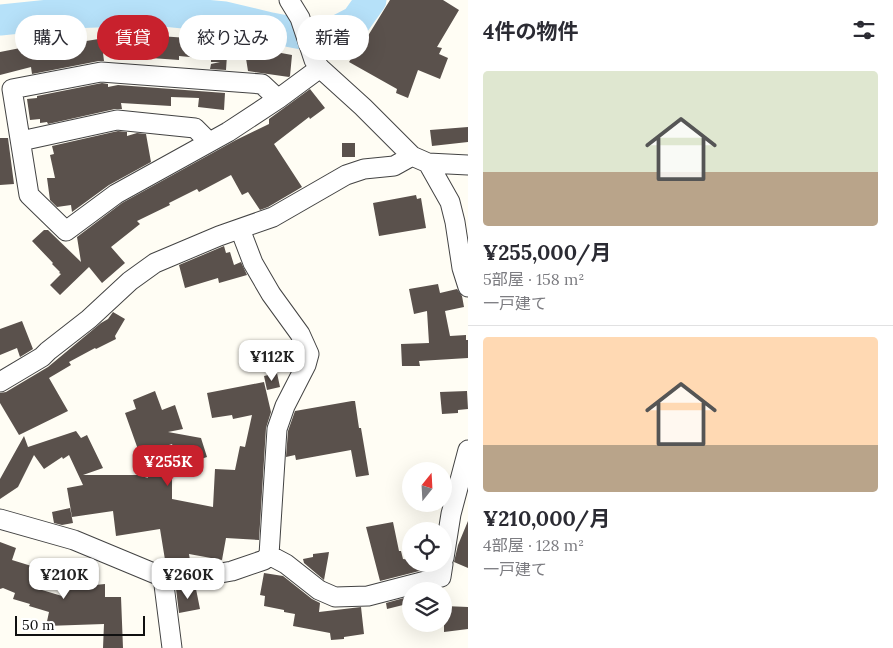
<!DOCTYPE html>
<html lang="ja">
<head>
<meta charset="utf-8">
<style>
	:root { --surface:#fff; --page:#f7f7f7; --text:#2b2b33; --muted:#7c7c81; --line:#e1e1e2; --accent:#c8212d }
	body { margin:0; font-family:Lora,"Noto Sans JP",serif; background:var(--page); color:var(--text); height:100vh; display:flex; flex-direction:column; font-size:19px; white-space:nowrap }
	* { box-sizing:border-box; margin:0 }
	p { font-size:16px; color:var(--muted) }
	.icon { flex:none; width:28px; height:28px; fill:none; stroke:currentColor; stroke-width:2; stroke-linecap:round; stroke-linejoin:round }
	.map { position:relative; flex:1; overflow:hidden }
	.sheet { display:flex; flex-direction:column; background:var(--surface); width:425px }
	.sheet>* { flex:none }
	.hud { position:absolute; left:15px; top:15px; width:378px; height:45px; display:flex; gap:10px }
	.needle { width:32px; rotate:18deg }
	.fabs { position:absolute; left:402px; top:462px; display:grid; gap:10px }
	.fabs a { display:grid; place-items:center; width:50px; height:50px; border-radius:50%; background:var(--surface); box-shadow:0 5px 20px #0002; font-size:25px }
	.scale { position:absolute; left:15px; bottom:12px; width:130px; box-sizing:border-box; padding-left:5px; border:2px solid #101010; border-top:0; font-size:14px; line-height:18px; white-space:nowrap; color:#101010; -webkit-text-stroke:4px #fff; paint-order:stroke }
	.price { position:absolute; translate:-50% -42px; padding:0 11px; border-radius:10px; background:#fff; color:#222; font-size:16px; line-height:32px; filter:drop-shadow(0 1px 2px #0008) }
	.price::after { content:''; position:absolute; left:50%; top:30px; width:15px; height:11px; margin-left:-8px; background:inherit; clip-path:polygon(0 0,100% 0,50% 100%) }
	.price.current { background:var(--accent); color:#fff }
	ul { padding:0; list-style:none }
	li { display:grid; align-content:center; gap:10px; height:265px; padding:0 15px }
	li+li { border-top:1px solid var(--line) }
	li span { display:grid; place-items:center; height:155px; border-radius:5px; color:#555 }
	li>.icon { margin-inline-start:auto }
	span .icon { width:90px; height:90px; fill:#fffc; stroke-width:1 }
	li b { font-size:21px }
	h2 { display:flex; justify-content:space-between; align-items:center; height:60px; padding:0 15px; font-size:21px }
	.tag { padding:0 18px; border-radius:22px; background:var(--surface); box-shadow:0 5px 20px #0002; font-size:18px; line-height:45px }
	.tag.current { background:var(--accent); color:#fff }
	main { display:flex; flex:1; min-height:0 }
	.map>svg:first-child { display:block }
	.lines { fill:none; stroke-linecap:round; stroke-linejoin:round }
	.river { stroke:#b6e1f9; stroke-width:31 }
	.building { fill:#5a514c }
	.street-casing { stroke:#434343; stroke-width:21 }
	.street { stroke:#fff; stroke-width:19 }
</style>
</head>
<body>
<main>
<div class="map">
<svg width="468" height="648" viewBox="0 0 468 648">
	<rect width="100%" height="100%" fill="#fffdf4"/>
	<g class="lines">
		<path class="river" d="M0,20L69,13L153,10L225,17L271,28L323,38L356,21L371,0"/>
	</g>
	<path class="building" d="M390,0H443L459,10L437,47L442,48L439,54L448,58L440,79L418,70L408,98L396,93L397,89L349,62L351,59L349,58L362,36L366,39Z
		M105,32H131V34L202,39V36L228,40L226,70L210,69L211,64L220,62H211V59L179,56V60L137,57V53H103L104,61H99L32,74L31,67L0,75V52L61,40L80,37V42L105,38Z
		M244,46L292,55L290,76L289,77L248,71Z
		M102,83L108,84V87L118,85L225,93L224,110L198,107L199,98L171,97V106L121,103L122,109H115L48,124L47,122L40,123V119L30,120L27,99L37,98V96Z
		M310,89L325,108L310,119L309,117L274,144L302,187L268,207L260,210L248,192L242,195L231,175L199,192L197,189L169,203L170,205L137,221L140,224L111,247L125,263L102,283L89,267L60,295L50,285L61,274L59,273L60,272L52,264L53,263L32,241L44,230H48L81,262L77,237L122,203L236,140L269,124V119Z
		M468,127V142L432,146L430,130Z
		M118,131L127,132V136L137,133L146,134L151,162L109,185L72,212L71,205L57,207L50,200L47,178H55L50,155L54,154L52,146Z
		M0,138H8L14,184L0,185Z
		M342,143H355V157H342Z
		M416,195L417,199L421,198L426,228L379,236L373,203Z
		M224,246L226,253L230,252L234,265L241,262L247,275L219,283L218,278L185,288L179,265Z
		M438,284L440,293L457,289L462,296L464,307L445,311L450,336L466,335V340H468V358L419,361L420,366H402L401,344L429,343L427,311L414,314L409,289Z
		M113,312L125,319L115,336L116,339L96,349L95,348L69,362L71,365L49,378L68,411L19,435L0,403V393L6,392L48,367L101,323L108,319Z
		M22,321L33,349L20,357L17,348L0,355V329Z
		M277,373L280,387L267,390L264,376Z
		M264,382L271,412L266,428L259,540L226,538L222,560L189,554L191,567L186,568L166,566L160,529L116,536L113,511L72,517L67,488L83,485L69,455L63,459L62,457L44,469L34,455L18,487L0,499V479L24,436L28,447L76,431L81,438L87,435L103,468L83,475H138L148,478L147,475L172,474V499L213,507L215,469L235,470L240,446L245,447L252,415L233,419L232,415L212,418L207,393Z
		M155,391L162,410L175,405L183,429L168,432L201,438L207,457L180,466L172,444L140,455L125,413L136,409L133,400Z
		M467,391L468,409L458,410V413L442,414L440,392Z
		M352,401H355L359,428H361L369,475L356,477L351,450L296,460L295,455L286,457L288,431L295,411Z
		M70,508L73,523L62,525L54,523L52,512Z
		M468,521V568L454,562L458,545Z
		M393,522L399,551H401L403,559L411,560V564H432L431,568L380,581L366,527Z
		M0,542L16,548L12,560L38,568L32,587L62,596L63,587L78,589L77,583H95V585L105,584V597H121L123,648H103L104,624L46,626L49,612L29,606L30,604L13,599L15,593L3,588L0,589Z
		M329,552L328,558L324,580L304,563L303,559L313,557V554Z
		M264,573L283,576L312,599L320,603L319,612L361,607L364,634L344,637V639L331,640L330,633L293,626L295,614L284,612V610L264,606L265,596L260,595Z
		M176,589L186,590L196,589L200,609L179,613Z
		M411,596V603L387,609L386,603Z
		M444,606L468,607V629L444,632Z"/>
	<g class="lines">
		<g class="street-casing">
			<path id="street" d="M289,0L300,18L314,60L320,68L363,107L412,156L428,163L468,165
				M278,99L262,84L101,72L12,89L29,195L66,231L116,194L228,132L278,99L320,68
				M21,141L117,120L195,128L209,142
				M428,163L450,202L455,222L462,268L468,287
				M240,229L253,263L271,294L300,334L309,354L306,365L285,406L277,429L269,555
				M0,382L42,357L48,351L89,319L130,281L155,263L219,236L273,217L346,175L364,169L394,166L412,156
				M0,519L74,540L163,577L187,579L232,571L264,560L269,555L286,564L319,590L335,597L368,596L441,577L443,564
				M444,558L451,514L468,450
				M163,577L172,648"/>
		</g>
		<use href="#street" class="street"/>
	</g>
</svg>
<div class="fabs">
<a><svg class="needle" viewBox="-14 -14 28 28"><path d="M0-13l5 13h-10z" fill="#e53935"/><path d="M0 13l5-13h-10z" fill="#7c7c81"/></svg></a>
<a><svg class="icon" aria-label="locate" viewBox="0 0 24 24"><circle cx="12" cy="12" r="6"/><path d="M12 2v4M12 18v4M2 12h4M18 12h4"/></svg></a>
<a><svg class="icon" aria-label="layers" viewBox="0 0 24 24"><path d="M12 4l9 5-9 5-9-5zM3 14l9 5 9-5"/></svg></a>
</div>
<div class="scale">50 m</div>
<b class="price" style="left:272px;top:382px">¥112K</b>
<b class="price current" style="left:168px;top:487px">¥255K</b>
<b class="price" style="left:64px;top:600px">¥210K</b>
<b class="price" style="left:188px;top:600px">¥260K</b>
<div class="hud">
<a class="tag">購入</a>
<a class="tag current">賃貸</a>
<a class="tag">絞り込み</a>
<a class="tag">新着</a>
</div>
</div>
<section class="sheet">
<h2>4件の物件<svg class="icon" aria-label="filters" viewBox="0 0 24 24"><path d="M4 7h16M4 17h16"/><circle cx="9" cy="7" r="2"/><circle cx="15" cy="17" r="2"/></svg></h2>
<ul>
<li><span style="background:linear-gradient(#dfe7d0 65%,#b9a48a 0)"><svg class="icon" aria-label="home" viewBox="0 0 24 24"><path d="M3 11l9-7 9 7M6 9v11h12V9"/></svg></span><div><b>¥255,000/月</b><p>5部屋 · 158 m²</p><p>一戸建て</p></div></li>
<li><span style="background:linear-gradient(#ffd9b3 70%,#b9a48a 0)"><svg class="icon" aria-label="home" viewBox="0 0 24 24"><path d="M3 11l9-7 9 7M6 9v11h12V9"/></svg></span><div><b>¥210,000/月</b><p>4部屋 · 128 m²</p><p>一戸建て</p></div></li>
</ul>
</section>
</main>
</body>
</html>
